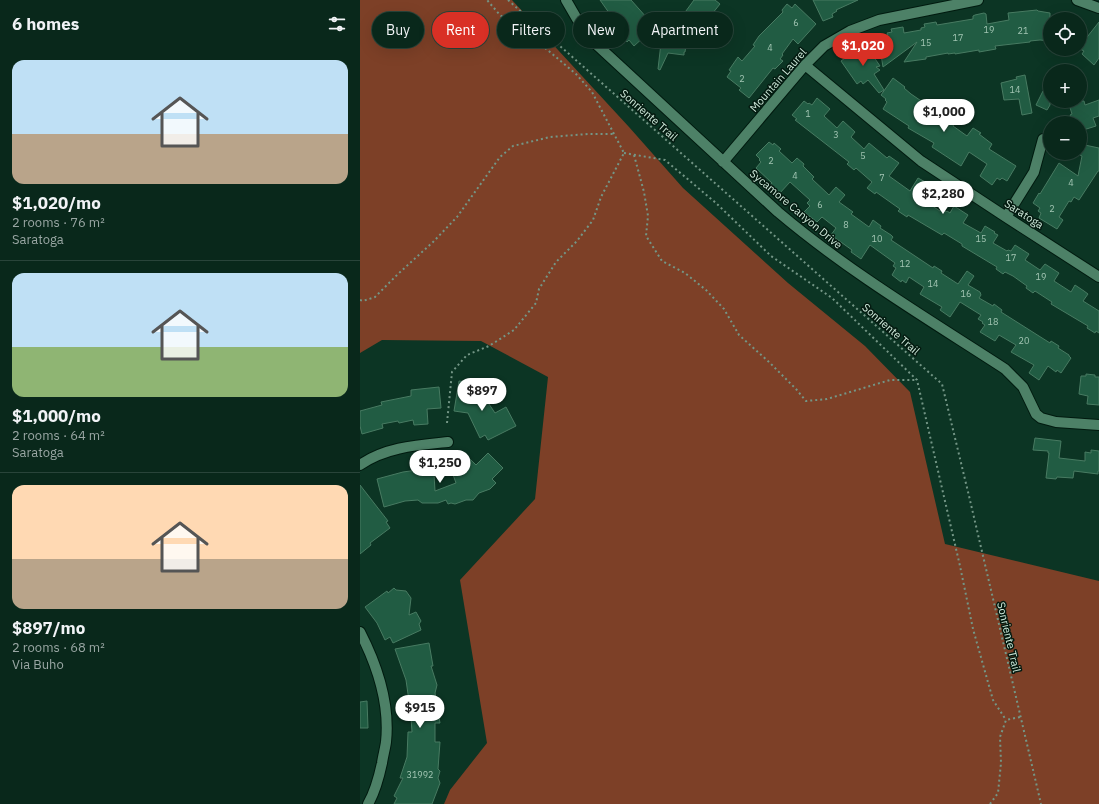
<!DOCTYPE html>
<html lang="en">
<head>
<meta charset="utf-8">
<style>
	:root { --surface:#09281b; --page:#173428; --text:#f1f3f6; --muted:#99a6a3; --line:#29443a; --accent:#d93025 }
	body { margin:0; font-family:"IBM Plex Sans",sans-serif; background:var(--page); color:var(--text); height:100vh; display:flex; flex-direction:column; font-size:15px; white-space:nowrap }
	* { box-sizing:border-box; margin:0 }
	p { font-size:13px; color:var(--muted) }
	.icon { flex:none; width:22px; height:22px; fill:none; stroke:currentColor; stroke-width:2; stroke-linecap:round; stroke-linejoin:round }
	.map { position:relative; flex:1; overflow:hidden }
	.sheet { display:flex; flex-direction:column; background:var(--surface); width:360px }
	.sheet>* { flex:none }
	.banner { position:absolute; left:12px; top:12px; width:380px; height:36px; display:flex; gap:8px }
	.controls { position:absolute; left:683px; top:12px; display:grid; gap:8px }
	.controls a { display:grid; place-items:center; width:44px; height:44px; border-radius:50%; background:var(--surface); box-shadow:0 4px 16px #0002,0 0 0 1px var(--line); font-size:20px }
	.price { position:absolute; translate:-50% -34px; padding:0 9px; border-radius:14px; background:#fff; color:#222; font-size:13px; line-height:26px; filter:drop-shadow(0 1px 2px #0008) }
	.price::after { content:''; position:absolute; left:50%; top:24px; width:12px; height:9px; margin-left:-6px; background:inherit; clip-path:polygon(0 0,100% 0,50% 100%) }
	.price.selected { background:var(--accent); color:#fff }
	ul { padding:0; list-style:none }
	li { display:grid; align-content:center; gap:8px; height:212px; padding:0 12px }
	li+li { border-top:1px solid var(--line) }
	li span { display:grid; place-items:center; height:124px; border-radius:12px; color:#555 }
	li>.icon { margin-inline-start:auto }
	span .icon { width:72px; height:72px; fill:#fffc; stroke-width:1 }
	li b { font-size:17px }
	h2 { display:flex; justify-content:space-between; align-items:center; height:48px; padding:0 12px; font-size:17px }
	.chip { padding:0 14px; border-radius:18px; background:var(--surface); box-shadow:0 4px 16px #0002,0 0 0 1px var(--line); font-size:14px; line-height:36px }
	.chip.selected { background:var(--accent); color:#fff }
	main { display:flex; flex:1; min-height:0 }
	.map>svg:first-child { display:block }
	.green { fill:#7d4027 }
	.building { fill:#215c43; stroke:#487b62 }
	.lines { fill:none; stroke-linecap:round; stroke-linejoin:round }
	.minor-casing { stroke:#011a0f; stroke-width:12 }
	.path { stroke:#749686; stroke-width:2; stroke-dasharray:2 3; stroke-linecap:butt }
	.minor { stroke:#4d8167; stroke-width:10 }
	.labels { text-anchor:middle; stroke-width:3; stroke-linejoin:round; paint-order:stroke }
	.number-label { font-size:9px; fill:#a3c6b4 }
	.street-label { font-size:11px; fill:#cee9da; stroke:#041a10 }
</style>
</head>
<body>
<main>
<section class="sheet">
<h2>6 homes<svg class="icon" aria-label="filters" viewBox="0 0 24 24"><path d="M4 7h16M4 17h16"/><circle cx="9" cy="7" r="2"/><circle cx="15" cy="17" r="2"/></svg></h2>
<ul>
<li><span style="background:linear-gradient(#bfe0f5 60%,#b9a48a 0)"><svg class="icon" aria-label="home" viewBox="0 0 24 24"><path d="M3 11l9-7 9 7M6 9v11h12V9"/></svg></span><div><b>$1,020/mo</b><p>2 rooms · 76 m²</p><p>Saratoga</p></div></li>
<li><span style="background:linear-gradient(#bfe0f5 60%,#8fb573 0)"><svg class="icon" aria-label="home" viewBox="0 0 24 24"><path d="M3 11l9-7 9 7M6 9v11h12V9"/></svg></span><div><b>$1,000/mo</b><p>2 rooms · 64 m²</p><p>Saratoga</p></div></li>
<li><span style="background:linear-gradient(#ffd9b3 60%,#b9a48a 0)"><svg class="icon" aria-label="home" viewBox="0 0 24 24"><path d="M3 11l9-7 9 7M6 9v11h12V9"/></svg></span><div><b>$897/mo</b><p>2 rooms · 68 m²</p><p>Via Buho</p></div></li>
</ul>
</section>
<div class="map">
<svg width="739" height="804" viewBox="0 0 739 804">
	<rect width="100%" height="100%" fill="#0c3524"/>
	<path class="green" d="M0,0H152L269,127L323,188L428,283L505,346L550,392L585,544L739,581V804H84L90,790L127,743L100,580L175,499L188,377L121,341L22,340L0,353Z"/>
	<path class="building" d="M240,0H271L295,27L274,46L269,40L267,42L256,30L259,27Z
		M334,0H355L360,4L344,24L331,14L325,52H324V55L308,53L300,70L298,69L304,17L320,19Z
		M453,0H498L476,10L477,11L472,14L473,17L463,21Z
		M427,4L432,8L435,4L456,24L438,44L433,39L422,54L423,55L420,59L423,61L415,69L413,68L389,98L379,90L381,88L367,77L371,71L369,70L378,57L382,61L395,46L393,45L399,36L423,12L422,10Z
		M677,10L678,11L690,13V41L680,40L670,41V42L635,46L636,49L619,52V50L595,54V53L588,54V53L566,57V59L544,62L557,42L523,67L518,36L528,35L527,33L532,32L531,29L543,27L544,33L561,30V28L565,27L564,24L576,22L577,25L613,19V16L615,15L624,13L626,14L627,24L649,20L648,13Z
		M739,22V58L734,65L722,54L724,51L720,49V46Z
		M505,44L520,66L516,67L520,70L514,74L524,90L519,93L508,80L503,84L501,81L497,84L481,61Z
		M665,75L672,113L662,115L659,99L644,100L641,83L657,79L656,77Z
		M533,78L545,87L544,88L551,94L576,111L575,112L594,124L593,126L607,136L613,128L621,133L619,134L632,144L629,149L656,166L647,181L642,178L640,180L637,178L632,185L620,176L627,164L609,152L601,166L572,147L574,143L548,128L549,126L523,109L527,102L525,100L526,99L521,95Z
		M683,91L690,94V105L687,110L676,105Z
		M457,98L470,109L464,116L477,128L483,121L495,132L491,137L504,149L509,143L527,158L529,156L539,163L529,176L550,191L558,178L569,184L560,198L580,211L581,209L586,212L587,211L590,213L594,206L608,215L603,223L621,233L625,226L635,232L634,233L638,235L633,243L647,251L648,250L651,251L655,245L669,254L665,260L680,270L685,264L699,273L694,281L711,292L715,285L724,291L728,294L723,301L739,311V333L736,331L735,333L727,328L728,326L691,304L692,302L675,291L673,293L666,288L667,286L653,276L645,272L643,274L636,269L637,267L602,246V244L584,233L582,235L548,215L547,217L538,211L540,209L516,192L515,194L507,188L512,182L496,168L494,170L487,164L489,162L435,120L437,119L432,115L444,101L448,104L449,103L452,105Z
		M739,100V116L733,118L736,126L720,131V123H713L710,115L712,114L708,101H724L725,105Z
		M409,142L413,145L414,143L421,149L419,151L432,163L437,158L444,164L443,166L454,177L452,179L469,195L476,187L485,195L479,202L493,212L491,214L509,227L513,220L521,226L520,228L531,235L533,237L531,240L573,268L574,266L582,271L581,273L598,284L607,271L614,276L608,285L620,292L621,295L619,298L633,306L634,304L642,310L641,312L690,343L691,341L699,346L698,348L709,355V356L711,358L701,373L697,370L696,372L688,366L679,380L669,373L674,365L651,352L656,345L639,335L635,341L620,332L625,325L622,323L623,322L618,319L621,315L600,302L590,317L580,310L582,307L560,294L564,287L549,277L546,283L542,280L541,282L532,275L536,268L533,266L535,263L510,245L501,259L491,252L492,250L471,235L476,228L462,217L457,222L444,212L450,206L447,203L450,200L430,182L419,194L410,186L412,183L396,168L401,162L399,160L400,159L396,155Z
		M720,144L739,148V171H738L719,200L714,197L711,202L709,201L699,217L703,220L697,229L679,218L681,213L678,211L680,208L673,203L679,193L680,194L699,163L718,176L722,156L720,155Z
		M726,374L735,375V377H739V405L727,404L728,396L719,394L721,376H726Z
		M99,381L115,383L135,413L146,407L156,426L128,440L125,435L120,438L108,413L94,411Z
		M79,387L81,408L67,409L68,424L54,425L53,420L39,423L38,421L22,424L23,428L2,434L0,426V411L22,405L21,402L51,396V390Z
		M675,438L701,441L699,458L725,461V452L731,453V450L739,451V471H738V474L714,471L713,478L697,477L696,479L686,478L689,453H688V451L673,450Z
		M128,453L143,468L132,479L136,483L130,489L119,493L113,500H106L95,504L91,503L88,504L86,500L78,503H62L58,500L45,501L24,507L17,479L43,472L65,469L67,466L76,469L74,474L75,491L96,483L91,469L101,465L109,458L116,465Z
		M0,485L28,521L26,522L30,528L10,543L11,545L0,554Z
		M34,588L36,590L46,591L51,598L49,615L56,612L61,621L59,624L61,630L33,643L30,637L25,640L17,623L5,607L27,591L28,593Z
		M69,643L73,666H71L77,685L75,693L80,723H75V742H80L78,769L80,771L78,778L80,783L72,804H34L37,798L34,796L43,778H40L47,757L48,732H52L51,717L54,700L49,701L46,680L35,649Z
		M7,701L8,728H0V702Z"/>
	<g class="lines">
		<g class="minor-casing">
			<path id="minor" d="M206,0L217,19L237,45L418,212C489,272 568,319 645,369L663,387L676,414L681,418L696,422L739,425
				M717,0L739,8
				M445,65L561,161L646,217L739,277
				M363,162L445,65L464,46L490,31L519,20L618,0
				M646,217L674,172L683,139
				M0,465C25,447 58,445 88,442
				M0,632C17,665 30,704 26,742C25,749 23,756 22,763C19,777 15,792 8,804"/>
		</g>
		<path class="path" d="M148,0L582,384L609,496L681,804
			M264,153L305,160L356,203L411,256L472,298L557,380L600,566L613,629L633,700L646,720
			M274,155L284,192L288,216L286,236L302,261L325,273L346,290L364,309L379,335L409,362L436,389L446,401L467,399L530,380H557
			M0,300L3,301L15,297L38,274L73,242L97,217L140,157L153,146L190,137L228,134H254
			M87,423L92,372L107,355L129,346L154,330L176,303L179,289L196,262L217,241L233,220L241,197L264,153L232,92L216,74L184,47L140,15L127,0
			M630,804L638,793L641,763L640,737L646,720L660,717"/>
		<use href="#minor" class="minor"/>
	</g>
	<g class="labels">
		<g class="number-label">
			<text x="436" y="26">6</text>
			<text x="629" y="33">19</text>
			<text x="663" y="34">21</text>
			<text x="598" y="41">17</text>
			<text x="566" y="46">15</text>
			<text x="410" y="51">4</text>
			<text x="382" y="82">2</text>
			<text x="655" y="93">14</text>
			<text x="448" y="117">1</text>
			<text x="476" y="138">3</text>
			<text x="503" y="159">5</text>
			<text x="411" y="164">2</text>
			<text x="435" y="179">4</text>
			<text x="522" y="181">7</text>
			<text x="711" y="186">4</text>
			<text x="460" y="208">6</text>
			<text x="692" y="212">2</text>
			<text x="486" y="228">8</text>
			<text x="517" y="242">10</text>
			<text x="621" y="242">15</text>
			<text x="651" y="261">17</text>
			<text x="545" y="267">12</text>
			<text x="681" y="280">19</text>
			<text x="573" y="287">14</text>
			<text x="606" y="297">16</text>
			<text x="633" y="325">18</text>
			<text x="664" y="344">20</text>
			<text x="60" y="778">31992</text>
		</g>
		<g class="street-label">
			<text transform="translate(418 80) rotate(-49)" y="4">Mountain Laurel</text>
			<text transform="translate(289 115) rotate(41)" y="4">Sonriente Trail</text>
			<text transform="translate(436 209) rotate(40)" y="4">Sycamore Canyon Drive</text>
			<text transform="translate(664 214) rotate(33)" y="4">Saratoga</text>
			<text transform="translate(531 329) rotate(41)" y="4">Sonriente Trail</text>
			<text transform="translate(649 637) rotate(77)" y="4">Sonriente Trail</text>
		</g>
	</g>
</svg>
<div class="controls">
<a><svg class="icon" aria-label="locate" viewBox="0 0 24 24"><circle cx="12" cy="12" r="6"/><path d="M12 2v4M12 18v4M2 12h4M18 12h4"/></svg></a>
<a>+</a>
<a>−</a>
</div>
<b class="price selected" style="left:503px;top:67px">$1,020</b>
<b class="price" style="left:584px;top:133px">$1,000</b>
<b class="price" style="left:583px;top:215px">$2,280</b>
<b class="price" style="left:122px;top:412px">$897</b>
<b class="price" style="left:80px;top:484px">$1,250</b>
<b class="price" style="left:60px;top:729px">$915</b>
<div class="banner">
<a class="chip">Buy</a>
<a class="chip selected">Rent</a>
<a class="chip">Filters</a>
<a class="chip">New</a>
<a class="chip">Apartment</a>
</div>
</div>
</main>
</body>
</html>
